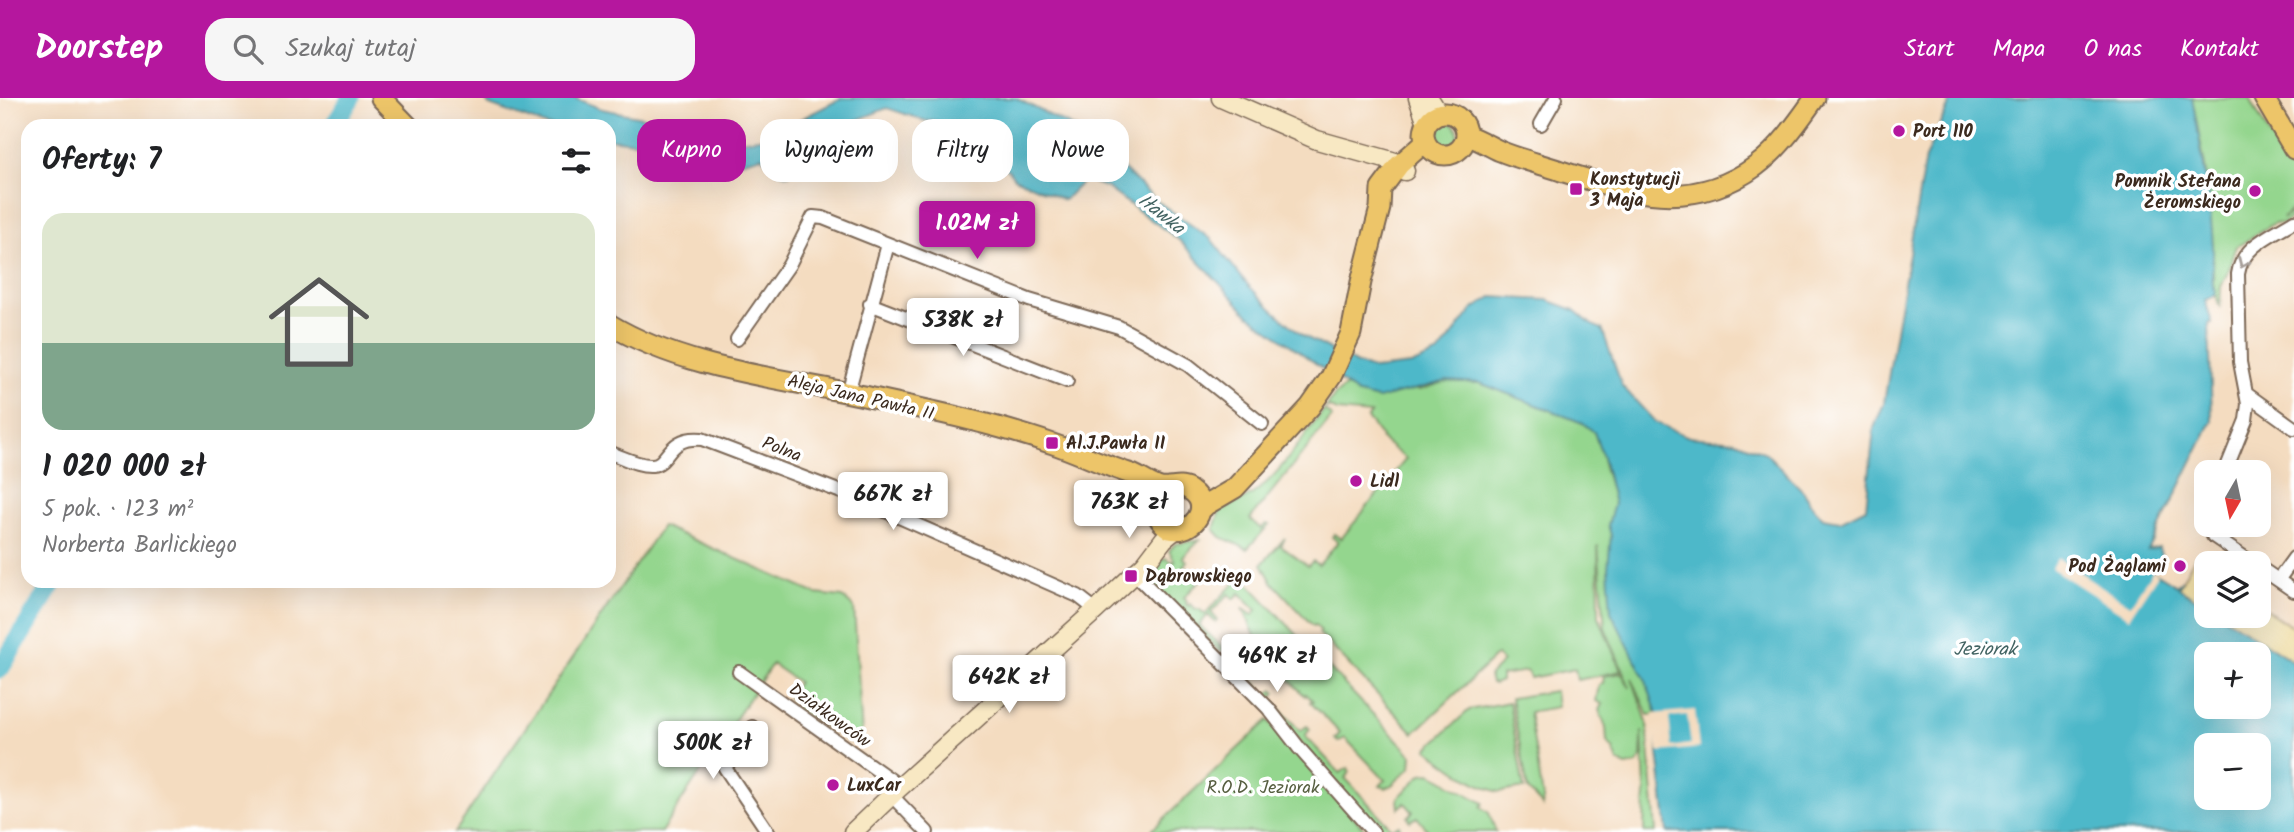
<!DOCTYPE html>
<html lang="pl">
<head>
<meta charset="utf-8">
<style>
	:root { --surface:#fff; --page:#f6f6f6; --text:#202124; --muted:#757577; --line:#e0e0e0; --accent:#b5179e }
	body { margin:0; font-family:Kalam,sans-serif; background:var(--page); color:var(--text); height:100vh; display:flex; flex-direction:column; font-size:26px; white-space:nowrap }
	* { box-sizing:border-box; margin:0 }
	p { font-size:23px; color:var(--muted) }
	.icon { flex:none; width:38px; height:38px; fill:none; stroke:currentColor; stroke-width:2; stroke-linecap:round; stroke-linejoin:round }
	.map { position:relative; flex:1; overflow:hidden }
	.drawer { position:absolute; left:21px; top:21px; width:595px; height:469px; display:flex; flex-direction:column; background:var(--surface); border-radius:21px; box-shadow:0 7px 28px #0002 }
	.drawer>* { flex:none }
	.banner { position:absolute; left:637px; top:21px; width:665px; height:63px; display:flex; gap:14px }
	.needle { width:46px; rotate:189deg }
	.fabs { position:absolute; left:2194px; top:362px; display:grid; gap:14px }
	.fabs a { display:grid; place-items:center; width:77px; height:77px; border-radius:14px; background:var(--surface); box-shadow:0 7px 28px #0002; font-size:35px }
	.price { position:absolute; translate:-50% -60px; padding:0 16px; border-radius:7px; background:#fff; color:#222; font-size:23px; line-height:46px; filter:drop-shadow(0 2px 4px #0008) }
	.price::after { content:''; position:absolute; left:50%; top:42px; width:21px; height:16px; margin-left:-10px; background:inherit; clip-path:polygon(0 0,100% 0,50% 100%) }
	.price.current { background:var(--accent); color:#fff }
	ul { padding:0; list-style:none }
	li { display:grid; align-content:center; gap:14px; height:371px; padding:0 21px }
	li+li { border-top:2px solid var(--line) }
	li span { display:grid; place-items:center; height:217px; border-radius:21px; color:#555 }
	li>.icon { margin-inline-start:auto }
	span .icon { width:126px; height:126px; fill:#fffc; stroke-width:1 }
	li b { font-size:30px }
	h2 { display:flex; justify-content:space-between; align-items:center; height:84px; padding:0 21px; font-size:30px }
	.tag { padding:0 24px; border-radius:21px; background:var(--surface); box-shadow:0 7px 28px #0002; font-size:24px; line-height:63px }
	.tag.current { background:var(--accent); color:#fff }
	header { display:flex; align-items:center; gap:42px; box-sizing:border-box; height:98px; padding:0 35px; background:var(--accent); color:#fff }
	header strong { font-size:33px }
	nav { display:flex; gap:38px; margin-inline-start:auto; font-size:24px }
	.search { width:490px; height:63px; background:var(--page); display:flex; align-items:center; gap:18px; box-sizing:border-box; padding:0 24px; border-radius:21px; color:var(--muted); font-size:26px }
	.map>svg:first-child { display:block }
	.green { fill:#94d68e; stroke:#688056; stroke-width:2 }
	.sand { fill:#eeda9e; stroke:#94825e; stroke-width:2 }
	.water { fill:#4db8c9; stroke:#447174; stroke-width:2; fill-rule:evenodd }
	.pier { fill:#f4dcc0; fill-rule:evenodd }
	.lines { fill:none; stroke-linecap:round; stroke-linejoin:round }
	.river { stroke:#4db8c9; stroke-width:19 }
	.street-casing { stroke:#7c6857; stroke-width:16 }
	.secondary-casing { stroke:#7c6857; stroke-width:21 }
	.primary-casing { stroke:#7c6857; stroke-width:23 }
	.street { stroke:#fff; stroke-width:12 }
	.secondary { stroke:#f8e8c3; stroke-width:18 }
	.primary { stroke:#edc569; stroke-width:19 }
	.oneway { stroke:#a79f9a }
	.poi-dot { fill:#b5179e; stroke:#fff; stroke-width:2.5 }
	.labels { text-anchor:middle; stroke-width:7; stroke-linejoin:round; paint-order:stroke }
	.poi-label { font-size:18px; font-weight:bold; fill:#3b2a1e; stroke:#fff; text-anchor:start }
	.street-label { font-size:18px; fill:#3b2a1e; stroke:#fff }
	.park-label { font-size:18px; fill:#565e40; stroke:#fff }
	.water-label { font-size:19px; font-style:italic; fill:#426362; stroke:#fff }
</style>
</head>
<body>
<header>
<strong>Doorstep</strong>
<div class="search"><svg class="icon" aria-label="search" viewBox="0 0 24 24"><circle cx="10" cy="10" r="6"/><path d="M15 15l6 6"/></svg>Szukaj tutaj</div>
<nav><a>Start</a><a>Mapa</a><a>O nas</a><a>Kontakt</a></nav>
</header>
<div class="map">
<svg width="2294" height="734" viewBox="0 0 2294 734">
	<rect width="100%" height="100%" fill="#fff"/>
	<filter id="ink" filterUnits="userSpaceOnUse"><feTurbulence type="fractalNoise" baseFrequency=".0143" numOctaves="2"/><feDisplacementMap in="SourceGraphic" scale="14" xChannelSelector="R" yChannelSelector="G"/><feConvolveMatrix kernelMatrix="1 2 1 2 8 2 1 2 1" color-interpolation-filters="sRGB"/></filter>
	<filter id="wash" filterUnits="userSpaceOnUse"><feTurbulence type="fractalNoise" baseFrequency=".00686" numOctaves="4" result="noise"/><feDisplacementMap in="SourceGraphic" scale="28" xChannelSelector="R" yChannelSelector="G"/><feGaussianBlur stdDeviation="1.57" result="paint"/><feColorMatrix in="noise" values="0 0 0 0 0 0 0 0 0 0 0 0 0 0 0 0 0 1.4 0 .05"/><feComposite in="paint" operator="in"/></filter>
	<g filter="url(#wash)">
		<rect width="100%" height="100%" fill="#f4dcc0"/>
		<path class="green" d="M2192,0H2250L2269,37L2294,72V109L2282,121L2294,113V118L2283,126L2274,125L2235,150L2232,164L2221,189L2220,210L2213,188V147L2205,68Z
			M1432 36a13 13 0 1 1 26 0a13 13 0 1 1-26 0Z
			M1447,283L1480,285L1583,325L1594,334L1603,359V365L1615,406L1636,546L1657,616L1648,617L1632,580L1647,624L1656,734H1644L1645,691L1642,633L1641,660L1637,666L1626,668L1618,664L1613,651L1607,644L1606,630L1599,612L1602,606L1596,603L1599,587L1603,585L1604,578L1622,575L1630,590L1605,530L1598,447L1599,519L1621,573L1577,582L1575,571L1530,580L1527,573L1501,577V583L1494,586L1491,585L1489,578L1503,564L1497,557L1414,635L1319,535L1321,533L1315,527L1313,528L1272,484L1262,466L1285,440L1281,448L1308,468L1313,463L1319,467L1338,444L1332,439L1334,436L1341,441L1406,361L1381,341L1382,339C1376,334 1375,328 1367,321L1371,316L1337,313L1329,309L1326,310L1335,297L1348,287L1350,291L1420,292Z
			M1324,312L1332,319L1250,421L1261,431L1266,426L1269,427L1247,451L1221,439L1214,431L1220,412C1231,407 1244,402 1254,395C1283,374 1302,339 1324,312Z
			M662,428L816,496L842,499L854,509L862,638L850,644L797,610L795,605L788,600L798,584L772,566L661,734H455Z
			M1200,442L1183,459L1187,463L1184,467L1200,483L1184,499L1187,503L1186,506L1188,508L1190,506L1196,511H1199L1205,516L1241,478L1412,657L1411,669L1391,688L1386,690L1380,688L1385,682L1345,640L1338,644L1335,641L1340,635L1310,604L1313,603L1306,596L1305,598L1261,552L1243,510L1252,517L1257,512L1240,495L1234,501L1229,496L1211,514L1217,522L1215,524L1208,517L1199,527L1224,551L1220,554L1148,481L1149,478L1163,461L1166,460L1173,465L1175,463L1169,453L1175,446Z
			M1235,554H1237L1240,558L1235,564L1266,597L1273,592L1276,595L1271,601L1300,633L1307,628L1310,631L1305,638L1340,675L1348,670L1350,674L1345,680L1392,731L1399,727L1401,732L1380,734L1228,562Z
			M1555,593L1557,609L1529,614L1543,699V708L1528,692L1511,600Z
			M1509,604L1524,691C1514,689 1505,696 1496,693C1473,687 1446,666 1427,651L1469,612Z
			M1268,622L1367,734H1150Z
			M1430,675L1483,705L1481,709L1489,715L1496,734H1429L1417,719L1410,723L1408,719L1413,714L1405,705L1399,710L1398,700L1422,676Z"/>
		<path class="sand" d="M2195,459L2207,466V508L2178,490Z
			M2259,507L2294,530V564L2223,518H2259Z"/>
		<path class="water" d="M484,0H574L602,11L647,20L722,45L766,39L842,0H1016L1106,46L1124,72L1157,103L1211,141L1248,187L1272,211L1302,237L1357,266L1373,271L1384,270L1411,267L1439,255L1472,212L1492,199L1547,202L1574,212L1592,227L1602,231L1622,288L1656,325L1689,339L1736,343L1766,355L1804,394L1809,404L1823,420L1840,423L1866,410L1874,330L1884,305L1925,60L1952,0H2192C2201,49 2210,98 2213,148C2214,164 2209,182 2216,197L2205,202L2212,225H2209L2212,323L2148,453L2159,450L2162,459L2153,473L2177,488L2182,482L2179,490L2207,508V518H2223L2294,564V734H1667L1658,654L1657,616L1646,583L1611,514L1608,470L1611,437L1608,427L1614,406L1603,359L1594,334L1583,325L1480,285L1447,283L1378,301L1358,296L1249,217L1179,142L1107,90L1085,81L1064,102L1014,80L1009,73L967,42L969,26L926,23L887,10L827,34L813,56L788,77L776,73L762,58L740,64L715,56L704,58L680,46L669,48L609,41V28H548L489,7ZM2207,556H2259V609H2207ZM2207,648H2259V700H2207Z"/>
		<path class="pier" d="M2058,460L2130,507L2153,472L2158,476L2129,520L2051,470Z
			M1695,612L1699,650L1658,654L1653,616ZM1687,617L1691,646L1672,649L1669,619Z"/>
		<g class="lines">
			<path class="river" d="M334,28L351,0
				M0,571L54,483"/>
		</g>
	</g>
	<g filter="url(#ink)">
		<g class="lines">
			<g class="street-casing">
				<path id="street" d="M1541,26L1556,0
					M870,206L1067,283
					M737,241L789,167L813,119L823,120L1029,202L1119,229L1188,267L1262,326
					M848,295L888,146
					M2248,297L2294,330
					M610,355C623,359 638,368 652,367C670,366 666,338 702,341L849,397L1078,498L1096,512
					M2225,374L2246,322L2248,306L2240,264L2238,176C2242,148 2272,137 2294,123
					M2207,424L2213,438L2254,466
					M2259,469L2294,493
					M1134,475L1268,610L1299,650L1373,734
					M2281,478L2294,460
					M739,574L891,682L899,690
					M752,629L725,670L768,734
					M891,697L927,734"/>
			</g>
			<g class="secondary-casing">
				<path id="secondary" d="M1221,0L1317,42L1392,63L1405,73
					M1418,0L1427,25
					M1429,0L1439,16
					M853,734L899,690L1096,512L1145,466L1164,441L1175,432"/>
			</g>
			<g class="primary-casing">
				<path id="primary" d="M381,0L408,28
					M2264,0L2294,51
					M1424 36a21 21 0 1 1 42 0a21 21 0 1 1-42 0Z
					M1466,37C1478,41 1489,48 1500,53C1519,61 1541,66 1561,73C1629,95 1692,115 1756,68C1780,50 1798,24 1815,0
					M609,226C687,273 785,280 873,300C933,313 995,326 1053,346C1080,355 1105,368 1132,376C1142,380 1151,388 1161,390C1172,392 1181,385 1191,393C1213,408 1193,437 1170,431C1153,420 1152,401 1169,390
					M1200,413L1206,407L1235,390L1310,309L1331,279L1351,235L1361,184L1380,110L1381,91L1399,67L1425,44"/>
			</g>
			<use href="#street" class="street"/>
			<use href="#secondary" class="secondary"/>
			<use href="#primary" class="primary"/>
		</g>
		<defs><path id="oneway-chevron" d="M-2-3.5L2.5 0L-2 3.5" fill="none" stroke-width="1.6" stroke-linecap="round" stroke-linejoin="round" transform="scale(1.75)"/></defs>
		<use class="oneway" href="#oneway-chevron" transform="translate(2243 165) rotate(114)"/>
	</g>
	<g class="poi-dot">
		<circle cx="1899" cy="33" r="7"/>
		<rect x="1569" y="84" width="14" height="14" rx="3.5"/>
		<circle cx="2255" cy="93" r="7"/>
		<rect x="1045" y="338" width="14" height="14" rx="3.5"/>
		<circle cx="1356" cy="383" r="7"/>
		<circle cx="2180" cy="468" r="7"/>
		<rect x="1124" y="471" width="14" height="14" rx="3.5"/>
		<circle cx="833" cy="687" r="7"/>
	</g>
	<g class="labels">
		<g class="poi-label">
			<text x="1913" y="39">Port 110</text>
			<text x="1590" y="87">Konstytucji<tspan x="1590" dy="21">3 Maja</tspan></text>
			<text x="2241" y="89" text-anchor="end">Pomnik Stefana<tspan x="2241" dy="21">Żeromskiego</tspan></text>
			<text x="1066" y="351">Al.J.Pawła II</text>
			<text x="1370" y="389">Lidl</text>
			<text x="2166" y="474" text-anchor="end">Pod Żaglami</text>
			<text x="1145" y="484">Dąbrowskiego</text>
			<text x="847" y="693">LuxCar</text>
		</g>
		<g class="street-label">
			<text transform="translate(861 299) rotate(13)" y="6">Aleja Jana Pawła II</text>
			<text transform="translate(782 351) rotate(21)" y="6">Polna</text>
			<text transform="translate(830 617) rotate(36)" y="6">Działkowców</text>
		</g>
		<g class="park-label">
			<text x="1263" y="695">R.O.D. Jeziorak</text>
		</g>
		<g class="water-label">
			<text transform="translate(1162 115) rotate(38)" y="7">Iławka</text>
			<text x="1985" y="557">Jeziorak</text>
		</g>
	</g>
</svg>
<div class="fabs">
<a><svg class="needle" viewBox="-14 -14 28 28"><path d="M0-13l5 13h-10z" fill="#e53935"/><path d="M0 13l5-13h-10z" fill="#757577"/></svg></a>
<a><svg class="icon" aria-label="layers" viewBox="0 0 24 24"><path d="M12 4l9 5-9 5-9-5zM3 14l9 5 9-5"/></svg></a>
<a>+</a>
<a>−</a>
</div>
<b class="price current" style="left:977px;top:163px">1.02M zł</b>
<b class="price" style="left:963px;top:260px">538K zł</b>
<b class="price" style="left:893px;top:434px">667K zł</b>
<b class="price" style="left:1129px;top:442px">763K zł</b>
<b class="price" style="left:1277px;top:596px">469K zł</b>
<b class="price" style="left:1009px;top:617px">642K zł</b>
<b class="price" style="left:713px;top:683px">500K zł</b>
<div class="banner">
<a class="tag current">Kupno</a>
<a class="tag">Wynajem</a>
<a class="tag">Filtry</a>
<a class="tag">Nowe</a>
</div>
<section class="drawer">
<h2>Oferty: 7<svg class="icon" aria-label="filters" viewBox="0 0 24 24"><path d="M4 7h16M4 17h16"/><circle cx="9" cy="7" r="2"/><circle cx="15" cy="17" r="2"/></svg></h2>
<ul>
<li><span style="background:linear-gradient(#dfe7d0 60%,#7fa58c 0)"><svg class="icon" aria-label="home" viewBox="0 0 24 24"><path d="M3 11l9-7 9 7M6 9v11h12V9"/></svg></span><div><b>1 020 000 zł</b><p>5 pok. · 123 m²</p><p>Norberta Barlickiego</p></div></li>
</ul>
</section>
</div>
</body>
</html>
